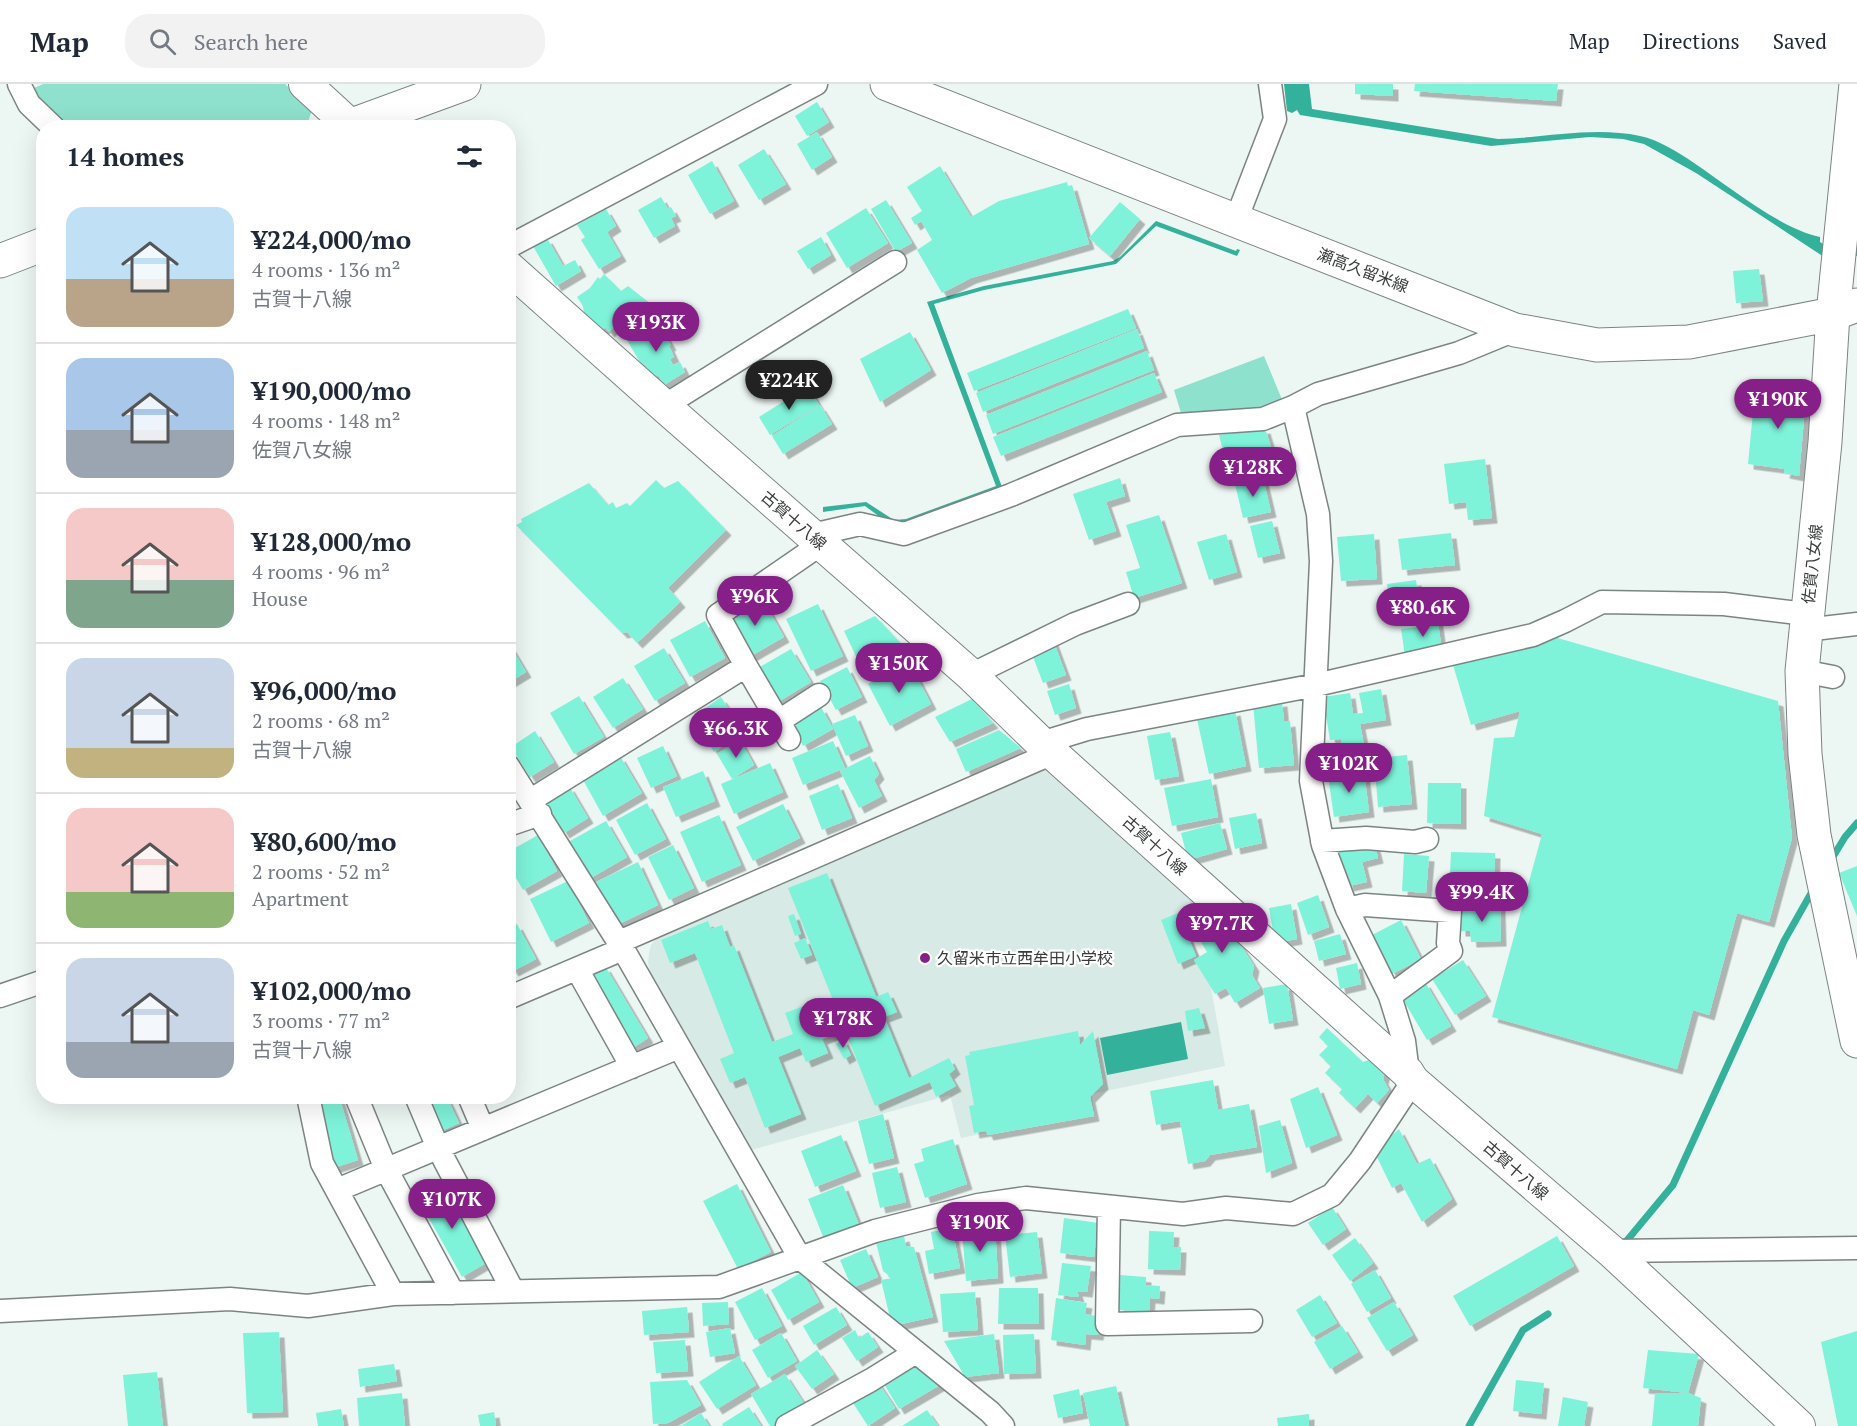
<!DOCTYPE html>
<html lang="en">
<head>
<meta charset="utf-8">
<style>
	:root { --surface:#fff; --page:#f2f2f3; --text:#1f2937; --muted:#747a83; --line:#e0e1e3; --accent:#862088 }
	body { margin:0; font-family:"PT Serif","Noto Sans JP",serif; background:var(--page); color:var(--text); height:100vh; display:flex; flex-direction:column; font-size:22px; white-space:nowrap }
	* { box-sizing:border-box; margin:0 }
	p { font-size:20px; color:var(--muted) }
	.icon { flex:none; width:33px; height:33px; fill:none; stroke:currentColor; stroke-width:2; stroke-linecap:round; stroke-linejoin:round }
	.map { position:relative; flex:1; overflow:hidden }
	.panel { position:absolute; left:36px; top:36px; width:480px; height:984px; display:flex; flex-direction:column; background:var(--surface); border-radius:24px; box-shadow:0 6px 24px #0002 }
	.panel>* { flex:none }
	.price { position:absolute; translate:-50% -51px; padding:0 14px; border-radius:21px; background:var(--accent); color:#fff; font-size:20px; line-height:39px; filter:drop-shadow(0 2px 3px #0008) }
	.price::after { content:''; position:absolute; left:50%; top:36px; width:18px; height:14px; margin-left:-9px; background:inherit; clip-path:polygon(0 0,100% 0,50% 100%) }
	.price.selected { background:#222; color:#fff }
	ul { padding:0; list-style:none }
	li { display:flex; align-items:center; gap:18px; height:150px; padding:0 30px }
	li+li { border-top:2px solid var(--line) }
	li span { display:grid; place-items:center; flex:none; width:168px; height:120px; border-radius:18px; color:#555 }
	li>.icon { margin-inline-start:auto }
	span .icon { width:72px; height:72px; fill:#fffc; stroke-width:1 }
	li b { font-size:26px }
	h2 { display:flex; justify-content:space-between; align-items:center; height:72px; padding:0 30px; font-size:26px }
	header { display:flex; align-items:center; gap:36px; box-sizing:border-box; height:84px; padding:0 30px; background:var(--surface); border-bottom:2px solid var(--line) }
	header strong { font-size:28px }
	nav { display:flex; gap:33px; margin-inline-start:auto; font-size:21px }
	.search { width:420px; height:54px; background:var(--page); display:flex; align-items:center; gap:15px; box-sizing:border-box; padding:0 21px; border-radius:24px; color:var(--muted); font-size:22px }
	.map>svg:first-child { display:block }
	.built { fill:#d8eae5 }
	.green { fill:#8ee1cd }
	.water { fill:#34b19a }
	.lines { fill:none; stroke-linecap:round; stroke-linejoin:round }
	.stream { stroke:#34b19a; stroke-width:7 }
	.building { fill:#7ef3d9; filter:url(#shadow) }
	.minor-casing { stroke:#7c8482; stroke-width:25 }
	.secondary-casing { stroke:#7c8482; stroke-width:34 }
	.primary-casing { stroke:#7c8482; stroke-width:35 }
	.minor { stroke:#fff; stroke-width:22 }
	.secondary { stroke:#fff; stroke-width:32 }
	.primary { stroke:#fff; stroke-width:33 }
	.poi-dot { fill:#862088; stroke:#fff; stroke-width:2 }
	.labels { text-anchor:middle; stroke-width:4.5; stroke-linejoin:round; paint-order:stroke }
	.street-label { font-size:16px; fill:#393c3b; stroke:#fff }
	.poi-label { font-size:16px; fill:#393c3b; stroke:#fff; text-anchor:start }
</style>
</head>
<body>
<header>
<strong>Map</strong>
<div class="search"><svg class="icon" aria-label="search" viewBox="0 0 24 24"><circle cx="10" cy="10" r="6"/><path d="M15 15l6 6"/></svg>Search here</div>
<nav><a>Map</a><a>Directions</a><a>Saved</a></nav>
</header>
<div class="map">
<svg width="1857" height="1342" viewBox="0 0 1857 1342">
	<defs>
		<filter id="shadow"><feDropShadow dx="5.5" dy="5.5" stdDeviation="0" flood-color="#0004"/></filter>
	</defs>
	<rect width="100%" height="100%" fill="#ecf6f3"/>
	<path class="built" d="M1052,680L1210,821L1184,835L1210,898L1225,982L1092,1010L1094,1026L961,1054L950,1011L748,1067L652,897L648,879L649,870L651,861L657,854L666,847Z"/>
	<path class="green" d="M43,0H285L312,26L308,38L294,43H65L34,13L32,5Z
		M1264,272L1283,318C1251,330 1215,329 1181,329L1174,306Z"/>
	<path class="water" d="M1284,0H1309L1312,25L1498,55C1546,54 1593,42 1640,52C1659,56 1678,68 1694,79C1730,103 1779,144 1820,153V158L1828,163L1857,164V172L1827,173L1821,171L1696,89L1644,60L1623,55L1590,53L1491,62L1300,31L1297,26L1292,29L1287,27Z
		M1156,137L1236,167L1237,165L1240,166L1237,172L1156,142L1116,180L984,206L934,220L1002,403L907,439L891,441L865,422L823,428V423L866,418L894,436L906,435L996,402L927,218L984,202L1113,177L1120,173Z
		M1181,938L1188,975L1107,991L1100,954Z"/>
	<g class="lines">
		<path class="stream" d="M1831,776L1845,753L1857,739
			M1624,1160L1673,1101L1784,857L1814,804
			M1469,1342L1523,1246L1548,1230"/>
	</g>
	<path class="building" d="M1355,0H1393V12L1355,10Z
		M1415,0H1558L1556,17L1414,7Z
		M817,18L829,38L807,52L795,32Z
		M817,48L832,73L812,86L797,60Z
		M764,65L786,100L759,116L738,81Z
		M712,77L734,117L710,130L688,91Z
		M940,82L971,133L999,117L1067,98L1068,102L1072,101L1089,160L971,194L942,209L917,166L932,156L921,137L915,141L911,134L922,127L907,103Z
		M661,113L668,125L671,123L676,132L671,134L675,142L654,154L638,126Z
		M886,116L912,159L896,168L871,125Z
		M1120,118L1140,135L1110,172L1089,154Z
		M866,124L888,159L847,184L826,149Z
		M606,125L616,142L607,148L621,172L599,185L581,156L585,153L577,141Z
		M821,153L831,171L808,185L797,167Z
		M547,154L563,182L575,176L581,187L556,202L533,162Z
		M1759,185L1763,217L1736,219L1733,187Z
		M604,190L621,207L628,202L651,220L627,249L616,241L609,248L605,243L603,246L584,230L583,222L577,213L590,204L598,193L600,195Z
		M1128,225L1136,244L974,307L967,289Z
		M657,237L671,261L669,262L674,273L670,275L673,281L680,278L685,288L664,301L658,291L653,294L645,280L642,282L627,256Z
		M1137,245L1144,264L983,328L976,309Z
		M910,248L931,286L880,318L860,275Z
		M1147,267L1154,286L993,350L986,331Z
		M1154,289L1162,308L1001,372L993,353Z
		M808,302L819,321L770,351L759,333Z
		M1773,303L1790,305L1789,309L1806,312L1799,392L1784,389L1785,385L1748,380L1755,307L1771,310Z
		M820,321L832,340L783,370L772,352Z
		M1265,344L1275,377L1228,387L1219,351Z
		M1485,375L1492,434L1468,436L1466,418L1449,420L1444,380Z
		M1120,394L1125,412L1106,418L1116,447L1089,456L1073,410Z
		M1263,394L1271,428L1243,434L1235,400Z
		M656,396L664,404L678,397L726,446L668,504L680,518L637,559L627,548L622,549L516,441L522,438L521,435L589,399L608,421L613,418L616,424L627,419L630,422Z
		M1159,431L1182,499L1134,514L1126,488L1140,484L1126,441Z
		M1272,437L1280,469L1258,474L1250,442Z
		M1451,449L1455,481L1402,486L1398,455Z
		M1226,450L1237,488L1209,496L1197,458Z
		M1374,450L1377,495L1341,497L1337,453Z
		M1416,496L1421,531L1392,536L1387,500Z
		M762,514L784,553L749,573L727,533Z
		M818,520L843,572L811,587L786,535Z
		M1437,531L1442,567L1405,572L1401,545L1427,542L1425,532Z
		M875,532L905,564L862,585L844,547Z
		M705,537L725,574L690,593L670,556Z
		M1547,551L1778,617L1792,754L1769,838L1737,829L1709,931L1693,926L1677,985L1492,933L1542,750L1484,732L1494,654L1514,653L1520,627L1471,641L1453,581Z
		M1053,556L1066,591L1043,599L1030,565Z
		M508,558L526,588L508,599Z
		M664,564L685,599L655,617L634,582Z
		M791,565L811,598L778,618L758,584Z
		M909,578L931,620L890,642L868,600Z
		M847,583L862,613L836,626L820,597Z
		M623,594L643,625L613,644L593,613Z
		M1069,600L1076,624L1055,631L1047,607Z
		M1381,605L1386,636L1360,640L1364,661L1342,665L1341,655L1330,656L1323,613L1350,609L1353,630L1363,629L1359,609Z
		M579,612L604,653L574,670L550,629Z
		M721,613L731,628L724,632L737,652L714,668L691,634Z
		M972,615L993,639L950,658L935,633Z
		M1282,617L1284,638L1290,637L1294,681L1259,684L1253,620Z
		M821,623L833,645L803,662L791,639Z
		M1235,626L1246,682L1209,690L1197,635Z
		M855,631L868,662L846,672L832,640Z
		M999,646L1021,664L966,688L956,665Z
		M535,647L554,678L530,693L511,663Z
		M1170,648L1179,692L1155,696L1147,652Z
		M740,656L754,681L732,695L717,670Z
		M833,657L845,684L803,701L792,674Z
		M663,662L677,692L651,704L637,674Z
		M1407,671L1412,720L1378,723L1374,674Z
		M620,672L642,709L603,732L582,694Z
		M870,672L879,690L874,696L882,712L859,724L840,687Z
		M770,679L783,708L734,730L721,700Z
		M703,687L715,717L676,733L663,703Z
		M1364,687L1369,728L1334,733L1328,692Z
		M1211,695L1218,733L1172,742L1164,704Z
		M1428,699H1461V740L1427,739Z
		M838,700L852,734L822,746L809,712Z
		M569,702L588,734L564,749L544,717Z
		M647,719L666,755L635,771L616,736Z
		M783,720L800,754L753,777L736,743Z
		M1256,729L1262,759L1235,765L1229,734Z
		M719,731L741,781L702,798L680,748Z
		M606,737L627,773L589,795L568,758Z
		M1220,739L1227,765L1188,776L1181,749Z
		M538,751L557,787L523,806L508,780V768Z
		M1374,758L1378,774L1362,778L1367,798L1348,802L1339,766Z
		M673,761L694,804L669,816L648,773Z
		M1451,768L1495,769L1494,814L1465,813V790H1450Z
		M1404,770L1429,772L1426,809L1402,807Z
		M638,778L658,821L615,842L594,799Z
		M1857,782V832L1839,789Z
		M827,789L876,913L888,908L897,928L884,933L909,994L949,974L955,985L949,990L956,1002L936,1013L930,998L875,1022L845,946L822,955L828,969L806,978L800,964L778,973L801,1030L765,1044L745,993L730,999L720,975L734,969L695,869L670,879L661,856L708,837L711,845L722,841L730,863L734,861L772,958L793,950L785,929L806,921L814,941L839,931L788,804Z
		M568,797L589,839L551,858L530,815Z
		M1318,811L1329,843L1308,851L1297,819Z
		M1211,814L1254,882L1252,891L1260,904L1235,919L1226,904L1215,910L1194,876L1207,868L1185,831Z
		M1291,820L1297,855L1275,859L1269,824Z
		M1500,821L1501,857L1471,858L1470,847H1460V823Z
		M1178,829L1196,872L1178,880L1161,836Z
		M794,830L801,850L795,852L788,832Z
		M1401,836L1421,875L1392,890L1372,851Z
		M517,840L536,875L513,887L508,878V845Z
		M1340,850L1346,870L1319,877L1314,857Z
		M805,854L812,871L801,875L794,859Z
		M1463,876L1486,912L1455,931L1432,895Z
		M1357,879L1361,900L1340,905L1336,884Z
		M605,882L648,954L631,965L587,893Z
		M1425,898L1451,942L1427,956L1401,912Z
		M1287,900L1293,936L1269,940L1263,904Z
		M1199,924L1205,944L1188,947L1185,927Z
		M1327,944L1363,978L1372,975L1385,988L1383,995L1389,1006L1377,1019L1368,1010L1355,1024L1339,1009L1342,1005L1325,989L1331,982L1319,971L1328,962L1319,953Z
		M1078,947L1080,961L1093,947L1103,1000L1090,1013L1094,1032L988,1051L986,1047L974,1049L969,1022L974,1021L965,972L970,971L969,968Z
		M843,955L851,971L844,975L836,960Z
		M1213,996L1218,1026L1249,1020L1257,1063L1210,1071L1205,1077L1188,1080L1180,1037L1156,1041L1150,1007Z
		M1318,1003L1337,1051L1306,1064L1290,1015Z
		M311,1012H339L358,1076L333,1084Z
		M423,1012H446L459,1039L439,1048Z
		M883,1030L894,1074L869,1080L858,1037Z
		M1280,1036L1292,1079L1266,1089L1259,1042Z
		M1399,1045L1417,1080L1430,1074L1452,1115L1422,1138L1401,1099L1392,1104L1374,1067Z
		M841,1051L856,1087L815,1103L801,1067Z
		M953,1055L967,1100L925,1114L914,1080L924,1077L921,1065Z
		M897,1083L906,1118L880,1124L872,1089Z
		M441,1100L486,1179L462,1193L417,1113Z
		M737,1100L771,1168L738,1185L703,1117Z
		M843,1101L861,1146L826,1160L808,1115Z
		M1332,1123L1346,1145L1323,1161L1308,1139Z
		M1064,1134L1098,1139L1094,1173L1060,1169Z
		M995,1142L998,1194L966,1197L962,1144Z
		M952,1144L960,1184L929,1190L925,1167L934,1165L931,1148Z
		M1149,1147L1174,1148L1173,1163H1181L1180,1186L1148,1185Z
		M1037,1148L1042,1189L1010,1193L1005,1151Z
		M904,1152L906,1162L914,1163L933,1233L892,1242L881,1196L892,1194L883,1187L876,1158Z
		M1557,1152L1574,1182L1470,1242L1453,1212Z
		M1355,1154L1373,1179L1350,1197L1332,1171Z
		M866,1165L878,1193L852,1204L840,1176Z
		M1062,1179L1091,1182L1087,1208L1077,1207L1079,1213L1058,1211Z
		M1375,1186L1391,1214L1367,1228L1351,1200Z
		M802,1188L819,1218L788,1236L771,1206Z
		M1120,1191L1146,1193V1201L1160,1202L1159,1215L1150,1214L1149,1228L1118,1226Z
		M762,1204L782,1242L755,1256L735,1218Z
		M999,1204H1038L1039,1240H998Z
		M975,1208L978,1246L943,1248L940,1210Z
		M1320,1211L1337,1239L1312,1253L1296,1226Z
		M1056,1214L1087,1219L1085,1230L1101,1233L1098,1251L1086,1250L1085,1261L1051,1256Z
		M728,1218L729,1240L703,1242L702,1219Z
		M1394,1218L1413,1251L1387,1267L1367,1234Z
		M687,1223L689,1248L644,1251L642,1227Z
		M836,1223L847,1241L814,1261L803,1242Z
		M1342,1242L1358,1268L1330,1285L1314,1258Z
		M730,1244L735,1269L710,1273L706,1248Z
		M855,1246L859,1254L868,1248L878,1263L857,1277L842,1254Z
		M1857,1247V1342H1838L1821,1258Z
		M279,1248L283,1328L247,1329L243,1249Z
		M781,1249L797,1277L768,1294L752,1266Z
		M994,1250L999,1289L965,1293L944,1257Z
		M1034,1250L1036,1289L1004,1290L1003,1251Z
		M685,1256L688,1287L656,1289L653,1258Z
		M817,1266L834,1290L812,1305L795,1282Z
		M1648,1266L1699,1270L1688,1309L1643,1304Z
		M739,1272L756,1301L717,1325L699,1298Z
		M905,1274L940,1301L899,1325L878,1290Z
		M394,1280L397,1297L360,1303L358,1285Z
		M157,1288L163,1342H128L123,1291Z
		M785,1290L807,1324L781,1342H770L751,1310Z
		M874,1292L895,1324L868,1342L847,1310Z
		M687,1296L701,1321L668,1339L653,1340L650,1298Z
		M1516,1296L1544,1299L1541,1330L1513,1327Z
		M1116,1302L1125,1342H1090L1083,1309Z
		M1079,1305L1083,1329L1058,1334L1053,1311Z
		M402,1309L405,1342H359L357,1314Z
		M1655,1309H1688L1701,1314L1698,1342H1652Z
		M1563,1313L1588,1318L1584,1342H1558Z
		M749,1323L761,1342H723L722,1340Z
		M341,1325L344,1342H318L316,1329Z
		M927,1326L938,1342H902Z
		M494,1328L496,1342H480L478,1331Z
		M701,1329L709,1342H681Z
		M1309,1330V1342H1278L1277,1334Z"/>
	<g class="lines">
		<g class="minor-casing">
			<path id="minor" d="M19,0L29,20L54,44
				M1236,136L1275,35L1270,0
				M508,163L816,0
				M664,322L895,178
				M1293,323L1318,430L1321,477L1311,697L1323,761L1347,825L1390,912L1404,957L1408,989
				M812,451L860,440L904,450L1011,411L1177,341L1263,335L1293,323L1318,310L1459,269L1515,246
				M1805,546L1857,540
				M746,582L789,655
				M1802,587L1833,593
				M971,591L1075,540L1128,520
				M779,637L819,611
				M1041,659L1087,645L1316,601L1533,551L1565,537L1602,518L1724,520L1806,530
				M508,682L623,865L800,1174L990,1328L1003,1342
				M531,716L746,582L718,531L821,460
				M508,741L540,730
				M1322,757L1366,754L1415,758L1427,755
				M1347,825L1365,821L1450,827L1448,859L1451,867L1390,912
				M619,858L1053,669
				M577,885L632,983
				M0,912L44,897
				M508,914L623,865
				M308,1012L322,1079L393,1210
				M356,1012L386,1085L453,1209
				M416,1012L438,1064L513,1207
				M469,1012L483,1045
				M337,1106L679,963
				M1109,1123L1107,1240L1251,1237
				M1611,1167L1857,1164
				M0,1227L230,1215L308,1222L393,1210L719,1203L875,1147L978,1121L1026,1114L1183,1130L1226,1124L1293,1130L1332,1111L1360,1077L1413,997
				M787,1342L871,1296L916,1268"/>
		</g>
		<g class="secondary-casing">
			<path id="secondary" d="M305,0L353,44
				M508,183L664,322L971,591L1041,659L1408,989L1413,997L1611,1167L1799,1342"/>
		</g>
		<g class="primary-casing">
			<path id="primary" d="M887,0L1515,246L1597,261L1689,258L1833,230L1857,221
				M1856,0L1833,230L1825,358L1802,587L1805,670L1814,751L1857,957
				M344,44L464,0
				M0,177L44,160"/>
		</g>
		<use href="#minor" class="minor"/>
		<use href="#secondary" class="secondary"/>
		<use href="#primary" class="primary"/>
	</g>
	<circle class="poi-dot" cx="925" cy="874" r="6"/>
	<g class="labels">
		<g class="street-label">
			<text transform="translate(1363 186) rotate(21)" y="6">瀬高久留米線</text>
			<text transform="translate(794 436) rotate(41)" y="6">古賀十八線</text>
			<text transform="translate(1812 480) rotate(-84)" y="6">佐賀八女線</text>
			<text transform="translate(1155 761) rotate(42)" y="6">古賀十八線</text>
			<text transform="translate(1516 1086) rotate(41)" y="6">古賀十八線</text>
		</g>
		<g class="poi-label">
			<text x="937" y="880">久留米市立西牟田小学校</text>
		</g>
	</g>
</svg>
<b class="price" style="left:656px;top:269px">¥193K</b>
<b class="price selected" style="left:789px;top:327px">¥224K</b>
<b class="price" style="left:1778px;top:346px">¥190K</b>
<b class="price" style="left:1253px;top:414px">¥128K</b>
<b class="price" style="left:755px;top:543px">¥96K</b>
<b class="price" style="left:1423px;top:554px">¥80.6K</b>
<b class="price" style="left:899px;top:610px">¥150K</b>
<b class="price" style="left:736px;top:675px">¥66.3K</b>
<b class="price" style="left:1349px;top:710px">¥102K</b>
<b class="price" style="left:1482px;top:839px">¥99.4K</b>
<b class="price" style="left:1222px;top:870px">¥97.7K</b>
<b class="price" style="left:843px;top:965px">¥178K</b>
<b class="price" style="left:452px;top:1146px">¥107K</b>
<b class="price" style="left:980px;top:1169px">¥190K</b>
<section class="panel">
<h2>14 homes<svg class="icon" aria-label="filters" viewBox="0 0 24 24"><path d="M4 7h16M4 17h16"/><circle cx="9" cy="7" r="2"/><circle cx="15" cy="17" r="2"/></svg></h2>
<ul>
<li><span style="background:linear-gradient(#bfe0f5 60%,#b9a48a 0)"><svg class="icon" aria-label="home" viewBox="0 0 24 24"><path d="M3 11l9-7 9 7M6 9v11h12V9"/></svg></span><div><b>¥224,000/mo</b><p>4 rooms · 136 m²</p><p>古賀十八線</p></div></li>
<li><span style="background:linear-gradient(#a9c7e8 60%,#9aa5b1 0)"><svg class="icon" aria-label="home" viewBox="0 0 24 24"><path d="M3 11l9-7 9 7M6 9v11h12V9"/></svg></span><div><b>¥190,000/mo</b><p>4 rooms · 148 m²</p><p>佐賀八女線</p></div></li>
<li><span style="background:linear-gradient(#f6c9c9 60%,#7fa58c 0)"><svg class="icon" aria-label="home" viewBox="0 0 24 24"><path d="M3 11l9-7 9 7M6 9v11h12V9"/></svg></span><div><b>¥128,000/mo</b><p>4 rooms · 96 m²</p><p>House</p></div></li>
<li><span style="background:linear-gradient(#c9d6e8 75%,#c2b280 0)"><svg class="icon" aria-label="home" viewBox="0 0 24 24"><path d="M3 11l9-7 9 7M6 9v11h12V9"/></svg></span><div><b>¥96,000/mo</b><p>2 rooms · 68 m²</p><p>古賀十八線</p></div></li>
<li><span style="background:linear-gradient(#f6c9c9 70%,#8fb573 0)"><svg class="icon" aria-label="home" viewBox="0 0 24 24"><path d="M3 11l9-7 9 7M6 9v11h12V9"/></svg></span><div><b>¥80,600/mo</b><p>2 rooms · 52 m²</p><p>Apartment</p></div></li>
<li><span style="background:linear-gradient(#c9d6e8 70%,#9aa5b1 0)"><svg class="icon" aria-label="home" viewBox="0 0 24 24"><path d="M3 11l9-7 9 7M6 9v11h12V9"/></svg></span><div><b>¥102,000/mo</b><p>3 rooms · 77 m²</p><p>古賀十八線</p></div></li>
</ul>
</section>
</div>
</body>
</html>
